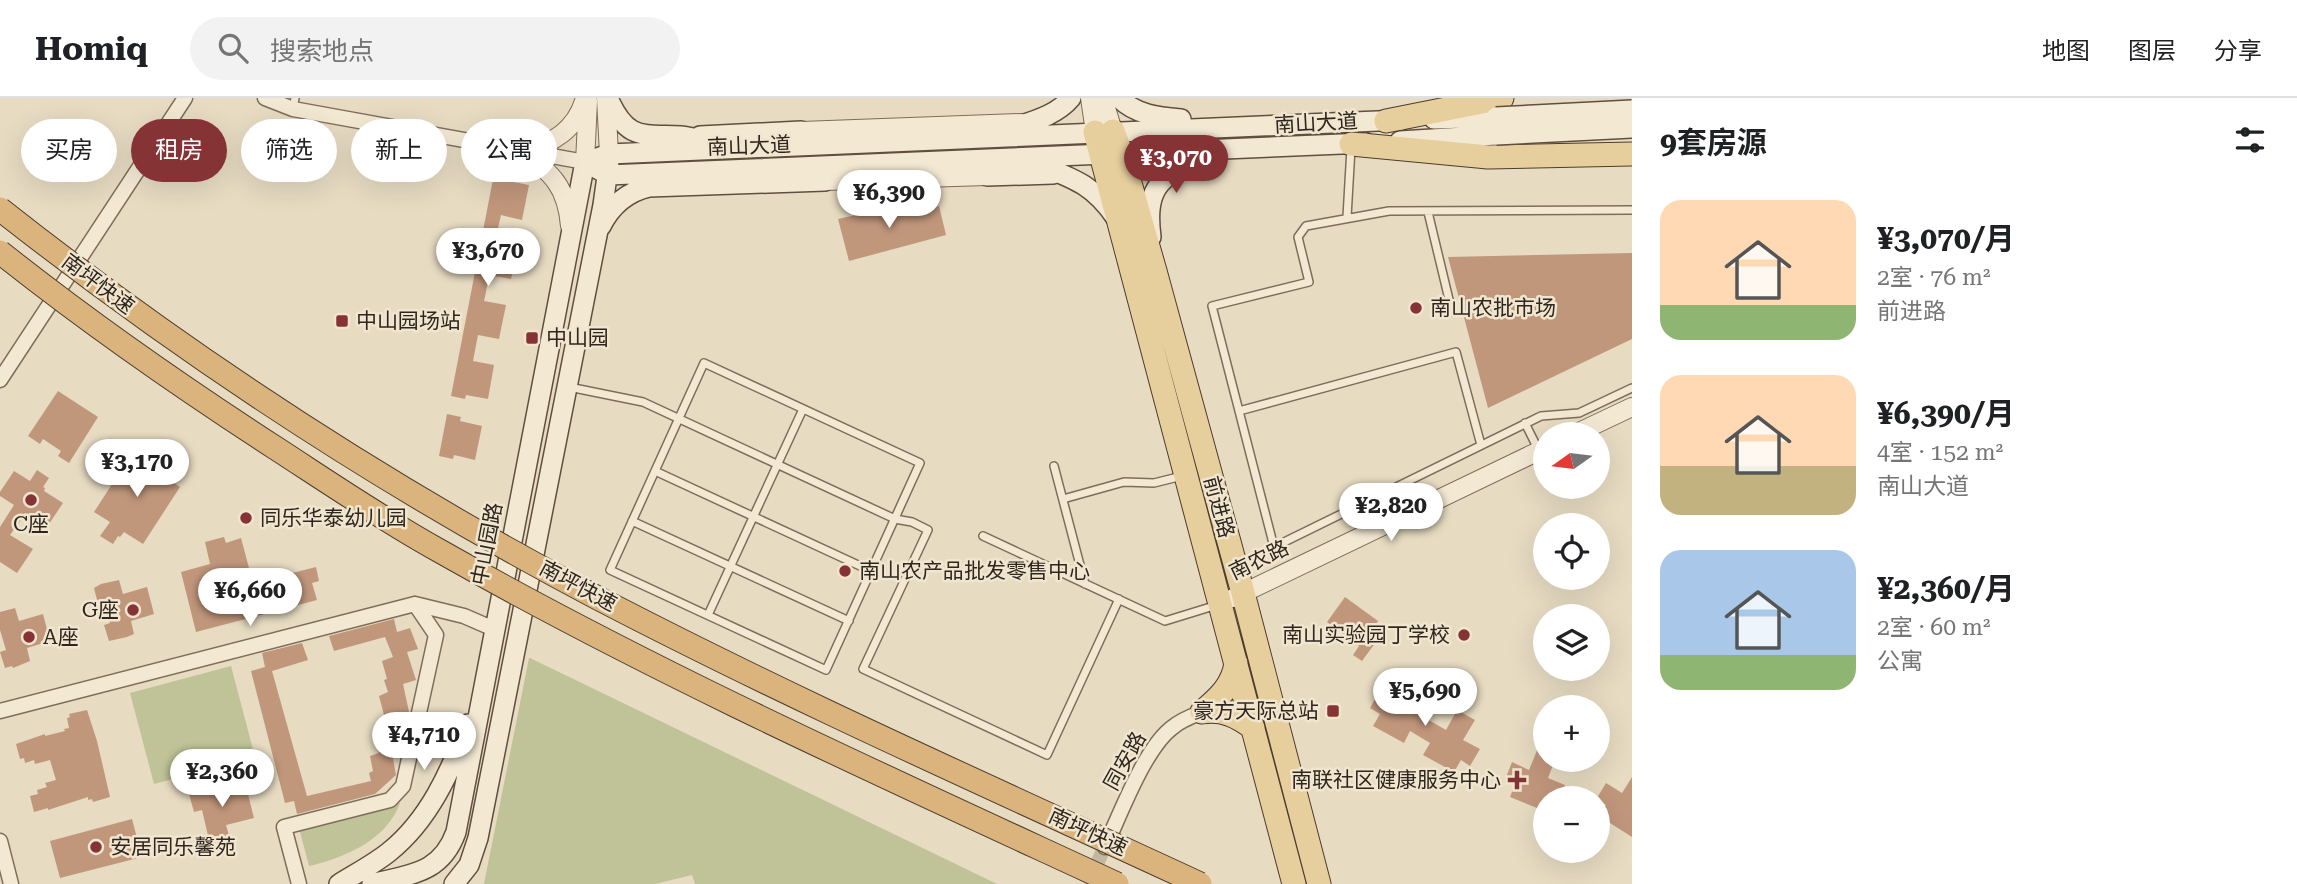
<!DOCTYPE html>
<html lang="zh">
<head>
<meta charset="utf-8">
<style>
	:root { --surface:#fff; --page:#f2f2f2; --text:#202124; --muted:#757577; --line:#e0e0e0; --accent:#863335 }
	body { margin:0; font-family:"Roboto Serif","Noto Sans SC",serif; background:var(--page); color:var(--text); height:100vh; display:flex; flex-direction:column; font-size:26px; white-space:nowrap }
	* { box-sizing:border-box; margin:0 }
	p { font-size:23px; color:var(--muted) }
	.icon { flex:none; width:38px; height:38px; fill:none; stroke:currentColor; stroke-width:2; stroke-linecap:round; stroke-linejoin:round }
	.map { position:relative; flex:1; overflow:hidden }
	.details { display:flex; flex-direction:column; background:var(--surface); width:665px }
	.details>* { flex:none }
	.top-card { position:absolute; left:21px; top:21px; width:665px; height:63px; display:flex; gap:14px }
	.needle { width:46px; rotate:256deg }
	.fabs { position:absolute; left:1533px; top:324px; display:grid; gap:14px }
	.fabs a { display:grid; place-items:center; width:77px; height:77px; border-radius:50%; background:var(--surface); box-shadow:0 7px 28px #0002; font-size:35px }
	.price { position:absolute; translate:-50% -60px; padding:0 16px; border-radius:24px; background:#fff; color:#222; font-size:23px; line-height:46px; filter:drop-shadow(0 2px 4px #0008) }
	.price::after { content:''; position:absolute; left:50%; top:42px; width:21px; height:16px; margin-left:-10px; background:inherit; clip-path:polygon(0 0,100% 0,50% 100%) }
	.price.selected { background:var(--accent); color:#fff }
	ul { padding:0; list-style:none }
	li { display:flex; align-items:center; gap:21px; height:175px; padding:0 28px }
	li span { display:grid; place-items:center; flex:none; width:196px; height:140px; border-radius:21px; color:#555 }
	li>.icon { margin-inline-start:auto }
	span .icon { width:84px; height:84px; fill:#fffc; stroke-width:1 }
	li b { font-size:30px }
	h2 { display:flex; justify-content:space-between; align-items:center; height:84px; padding:0 28px; font-size:30px }
	.tag { padding:0 24px; border-radius:32px; background:var(--surface); box-shadow:0 7px 28px #0002; font-size:24px; line-height:63px }
	.tag.selected { background:var(--accent); color:#fff }
	header { display:flex; align-items:center; gap:42px; box-sizing:border-box; height:98px; padding:0 35px; background:var(--surface); border-bottom:2px solid var(--line) }
	header strong { font-size:33px }
	nav { display:flex; gap:38px; margin-inline-start:auto; font-size:24px }
	.search { width:490px; height:63px; background:var(--page); display:flex; align-items:center; gap:18px; box-sizing:border-box; padding:0 24px; border-radius:38px; color:var(--muted); font-size:26px }
	main { display:flex; flex:1; min-height:0 }
	.map>svg:first-child { display:block }
	.green { fill:#bfc397 }
	.building { fill:#c1977c }
	.lines { fill:none; stroke-linecap:round; stroke-linejoin:round }
	.minor-tunnel { stroke:#c2b7a1; stroke-width:14; stroke-dasharray:14 7; stroke-linecap:butt }
	.service-casing { stroke:#7f6d5b; stroke-width:10 }
	.minor-casing { stroke:#7f6d5b; stroke-width:17 }
	.tertiary-casing { stroke:#7f6d5b; stroke-width:20 }
	.secondary-casing { stroke:#604f3f; stroke-width:22 }
	.primary-casing { stroke:#4d3c2f; stroke-width:25 }
	.service { stroke:#f3e9d3; stroke-width:7 }
	.minor { stroke:#f3e9d3; stroke-width:14 }
	.tertiary { stroke:#f3e9d3; stroke-width:18 }
	.secondary { stroke:#f3e9d3; stroke-width:19 }
	.primary { stroke:#e6ce9d; stroke-width:23 }
	.secondary-bridge-casing { stroke:#604f3f; stroke-width:22; stroke-linecap:butt }
	.trunk-bridge-casing { stroke:#4d3c2f; stroke-width:25; stroke-linecap:butt }
	.secondary-bridge { stroke:#f3e9d3; stroke-width:19 }
	.trunk-bridge { stroke:#dab47c; stroke-width:23 }
	.poi-dot { fill:#863335; stroke:#f0e6d0; stroke-width:2.5 }
	.labels { text-anchor:middle; stroke-width:5; stroke-linejoin:round; paint-order:stroke }
	.street-label { font-size:21px; fill:#30261e; stroke:#f0e6d0 }
	.poi-label { font-size:21px; fill:#30261e; stroke:#f0e6d0; text-anchor:start }
</style>
</head>
<body>
<header>
<strong>Homiq</strong>
<div class="search"><svg class="icon" aria-label="search" viewBox="0 0 24 24"><circle cx="10" cy="10" r="6"/><path d="M15 15l6 6"/></svg>搜索地点</div>
<nav><a>地图</a><a>图层</a><a>分享</a></nav>
</header>
<main>
<div class="map">
<svg width="1632" height="786" viewBox="0 0 1632 786">
	<rect width="100%" height="100%" fill="#e7dbc2"/>
	<path class="green" d="M529,560H530L997,786H695L692,777L655,786H484Z
		M231,568L255,659L154,686L130,595Z
		M400,705C387,742 344,760 309,768L299,730Z"/>
	<path class="building" d="M494,76L508,79V83L529,87L522,122L501,117L496,139V143L518,147L511,181L489,177L485,199L484,203L506,207L499,241L478,237L473,263L494,267L488,301L466,297L465,301L451,298Z
		M939,108L946,137L849,163L838,121L893,109L895,115L914,110L915,114Z
		M1632,155V241L1488,310L1448,159Z
		M58,293L98,319L69,365L58,358L61,353L43,341L40,346L28,338Z
		M447,316L461,319L460,323L482,328L475,362L454,357L453,361L439,358Z
		M156,353L168,361L162,369L164,371L161,376L180,389L143,446L124,434L120,439L118,438L113,446L100,438L110,424L94,414L131,357L146,367Z
		M37,372L49,380L43,389L45,390L44,393L63,405L47,429L25,415L18,426L10,437L33,451L17,475L0,464V429L14,407L0,398V394L14,373L30,383Z
		M224,439L226,445L241,440L253,485L316,469L319,483L312,485L317,502L196,534L181,474L210,466L205,444Z
		M119,482L123,496L147,489L154,516L131,523L134,536L127,539L109,543L104,527L110,525L105,505L98,506L94,490L101,486Z
		M1345,499L1378,523L1373,531L1381,537L1362,563L1353,557L1359,548L1327,524Z
		M15,510L19,523L43,516L50,543L27,550L30,563L13,570L12,568L5,570L0,554L6,552L0,532V514Z
		M394,521L397,534L410,530L418,551L407,554L416,582L403,586L409,614L396,618L402,646L391,650L396,677L375,696L297,716L294,703L285,705L251,573L265,569L262,555L302,545L308,562L272,573L307,698L371,683L369,675L373,673L370,658L379,655L374,635L384,631L385,621L379,598L388,594L384,582L387,581L382,563L393,559L385,539L334,553L329,538Z
		M1407,583L1424,593L1413,613L1446,632L1457,612L1475,622L1463,642L1480,651L1470,668L1461,662L1454,674L1423,657L1430,645L1410,633L1404,645L1373,628L1380,616L1370,610L1379,594L1395,603Z
		M87,612L97,643L110,699L93,704L92,701L88,702V699L48,712V710L34,714L30,698L38,696L37,692L47,689L45,685L56,682L50,662L35,666L34,662L25,665L24,660L20,661L16,646L45,636V638L65,633L64,631L69,630L67,620L70,619L69,616Z
		M1545,633V662H1555L1548,680L1565,687L1560,700H1545L1542,712L1510,699L1515,686L1505,682L1512,664L1529,672Z
		M1632,679V739L1599,718L1606,707L1597,700L1606,685L1622,695Z
		M245,685L254,720L226,727L230,741L210,746L202,712L194,714L189,696L216,689L217,692Z
		M132,721L142,759L60,780L50,743Z"/>
	<g class="lines">
		<path class="minor-tunnel" d="M1097,766L1104,750"/>
		<g class="service-casing">
			<path id="service" d="M293,11L295,0
				M1632,112L1389,113L1306,128L1298,139L1309,184L1212,208L1274,449L1541,318L1579,315L1632,290
				M1428,114L1452,214
				M1347,119L1351,50
				M704,265L920,365L826,572L610,472Z
				M569,289L643,304L895,421L912,424L928,432L863,571L1047,657L1119,501
				M1239,313L1456,254L1481,347
				M1525,325L1539,353
				M1054,368L1085,486
				M655,373L871,473
				M1063,401L1124,384L1154,385L1182,378
				M632,423L849,523
				M983,438L1165,523L1217,507
				M708,517L803,311"/>
		</g>
		<g class="minor-casing">
			<path id="minor" d="M265,0L293,11L585,64
				M0,282L185,0
				M0,613L415,506L464,518L494,531
				M0,743L11,786
				M1105,749C1120,717 1145,649 1173,629C1181,622 1192,618 1202,614
				M299,786L284,729L390,702L403,688L436,537L415,506"/>
		</g>
		<g class="tertiary-casing">
			<path id="tertiary" d="M606,0L609,56
				M1090,0L1095,34
				M1103,0L1113,33
				M787,37L801,33L1021,25
				M522,53C552,75 567,89 570,128
				M522,53C553,46 576,32 585,0
				M585,64L588,3
				M813,80L825,83L987,78L1000,71
				M1575,336L1632,309
				M1233,500L1545,350"/>
		</g>
		<g class="secondary-casing">
			<path id="secondary" d="M608,0C627,43 642,36 681,38C692,39 704,43 715,46
				M1119,0C1136,17 1159,19 1181,21
				M1434,21L1496,19
				M1007,32C1029,24 1055,19 1071,0
				M700,38L801,33
				M1400,43L1496,37
				M1029,63C1068,79 1091,83 1116,120
				M585,64L608,77L1366,45
				M585,64L609,56L1401,22
				M987,78L1053,76
				M601,128C611,108 627,94 649,89L825,83
				M1151,139C1144,86 1163,76 1209,58
				M339,786C355,776 374,766 389,754C429,722 451,673 468,626
				M372,786C410,776 441,776 456,734L585,64
				M454,786L469,767L478,740L603,107L609,64"/>
		</g>
		<g class="primary-casing">
			<path id="primary" d="M1386,23L1502,0
				M1113,33L1122,57L1155,173L1243,495L1319,786
				M1095,34L1294,786
				M1351,46L1488,59L1632,56
				M1202,614C1219,600 1233,587 1236,565
				M1202,614C1223,611 1237,618 1253,630"/>
		</g>
		<use href="#service" class="service"/>
		<use href="#minor" class="minor"/>
		<use href="#tertiary" class="tertiary"/>
		<use href="#secondary" class="secondary"/>
		<use href="#primary" class="primary"/>
		<g class="secondary-bridge-casing">
			<path id="secondary-bridge" d="M1496,19L1632,12
				M1496,37L1632,30"/>
		</g>
		<g class="trunk-bridge-casing">
			<path id="trunk-bridge" d="M0,111C185,257 384,387 592,497C791,601 997,692 1200,786
				M0,154C88,224 180,288 274,349C328,384 382,421 438,452C658,577 888,680 1117,786"/>
		</g>
		<use href="#secondary-bridge" class="secondary-bridge"/>
		<use href="#trunk-bridge" class="trunk-bridge"/>
	</g>
	<g class="poi-dot">
		<circle cx="1416" cy="210" r="7"/>
		<rect x="335" y="216" width="14" height="14" rx="3.5"/>
		<rect x="525" y="233" width="14" height="14" rx="3.5"/>
		<circle cx="31" cy="402" r="7"/>
		<circle cx="246" cy="420" r="7"/>
		<circle cx="845" cy="473" r="7"/>
		<circle cx="133" cy="512" r="7"/>
		<circle cx="1464" cy="537" r="7"/>
		<circle cx="29" cy="539" r="7"/>
		<rect x="1326" y="606" width="14" height="14" rx="3.5"/>
		<path d="M1513.5 671.5h7v7h7v7h-7v7h-7v-7h-7v-7h7z"/>
		<circle cx="96" cy="749" r="7"/>
	</g>
	<g class="labels">
		<g class="street-label">
			<text transform="translate(1316 25) rotate(-3)" y="7">南山大道</text>
			<text transform="translate(749 48) rotate(-2)" y="7">南山大道</text>
			<text transform="translate(98 186) rotate(37)" y="7">南坪快速</text>
			<text transform="translate(1219 409) rotate(75)" y="7">前进路</text>
			<text transform="translate(487 446) rotate(-79)" y="7">中山园路</text>
			<text transform="translate(1259 462) rotate(-26)" y="7">南农路</text>
			<text transform="translate(578 488) rotate(28)" y="7">南坪快速</text>
			<text transform="translate(1125 663) rotate(-61)" y="7">同安路</text>
			<text transform="translate(1088 734) rotate(25)" y="7">南坪快速</text>
		</g>
		<g class="poi-label">
			<text x="1430" y="217">南山农批市场</text>
			<text x="356" y="230">中山园场站</text>
			<text x="546" y="247">中山园</text>
			<text x="260" y="427">同乐华泰幼儿园</text>
			<text x="31" y="433" text-anchor="middle">C座</text>
			<text x="859" y="480">南山农产品批发零售中心</text>
			<text x="119" y="519" text-anchor="end">G座</text>
			<text x="1450" y="544" text-anchor="end">南山实验园丁学校</text>
			<text x="43" y="546">A座</text>
			<text x="1319" y="620" text-anchor="end">豪方天际总站</text>
			<text x="1501" y="689" text-anchor="end">南联社区健康服务中心</text>
			<text x="110" y="756">安居同乐馨苑</text>
		</g>
	</g>
</svg>
<div class="fabs">
<a><svg class="needle" viewBox="-14 -14 28 28"><path d="M0-13l5 13h-10z" fill="#e53935"/><path d="M0 13l5-13h-10z" fill="#757577"/></svg></a>
<a><svg class="icon" aria-label="locate" viewBox="0 0 24 24"><circle cx="12" cy="12" r="6"/><path d="M12 2v4M12 18v4M2 12h4M18 12h4"/></svg></a>
<a><svg class="icon" aria-label="layers" viewBox="0 0 24 24"><path d="M12 4l9 5-9 5-9-5zM3 14l9 5 9-5"/></svg></a>
<a>+</a>
<a>−</a>
</div>
<b class="price selected" style="left:1176px;top:97px">¥3,070</b>
<b class="price" style="left:889px;top:132px">¥6,390</b>
<b class="price" style="left:488px;top:190px">¥3,670</b>
<b class="price" style="left:137px;top:401px">¥3,170</b>
<b class="price" style="left:1391px;top:445px">¥2,820</b>
<b class="price" style="left:250px;top:530px">¥6,660</b>
<b class="price" style="left:1425px;top:630px">¥5,690</b>
<b class="price" style="left:424px;top:674px">¥4,710</b>
<b class="price" style="left:222px;top:711px">¥2,360</b>
<div class="top-card">
<a class="tag">买房</a>
<a class="tag selected">租房</a>
<a class="tag">筛选</a>
<a class="tag">新上</a>
<a class="tag">公寓</a>
</div>
</div>
<section class="details">
<h2>9套房源<svg class="icon" aria-label="filters" viewBox="0 0 24 24"><path d="M4 7h16M4 17h16"/><circle cx="9" cy="7" r="2"/><circle cx="15" cy="17" r="2"/></svg></h2>
<ul>
<li><span style="background:linear-gradient(#ffd9b3 75%,#8fb573 0)"><svg class="icon" aria-label="home" viewBox="0 0 24 24"><path d="M3 11l9-7 9 7M6 9v11h12V9"/></svg></span><div><b>¥3,070/月</b><p>2室 · 76 m²</p><p>前进路</p></div></li>
<li><span style="background:linear-gradient(#ffd9b3 65%,#c2b280 0)"><svg class="icon" aria-label="home" viewBox="0 0 24 24"><path d="M3 11l9-7 9 7M6 9v11h12V9"/></svg></span><div><b>¥6,390/月</b><p>4室 · 152 m²</p><p>南山大道</p></div></li>
<li><span style="background:linear-gradient(#a9c7e8 75%,#8fb573 0)"><svg class="icon" aria-label="home" viewBox="0 0 24 24"><path d="M3 11l9-7 9 7M6 9v11h12V9"/></svg></span><div><b>¥2,360/月</b><p>2室 · 60 m²</p><p>公寓</p></div></li>
</ul>
</section>
</main>
</body>
</html>
